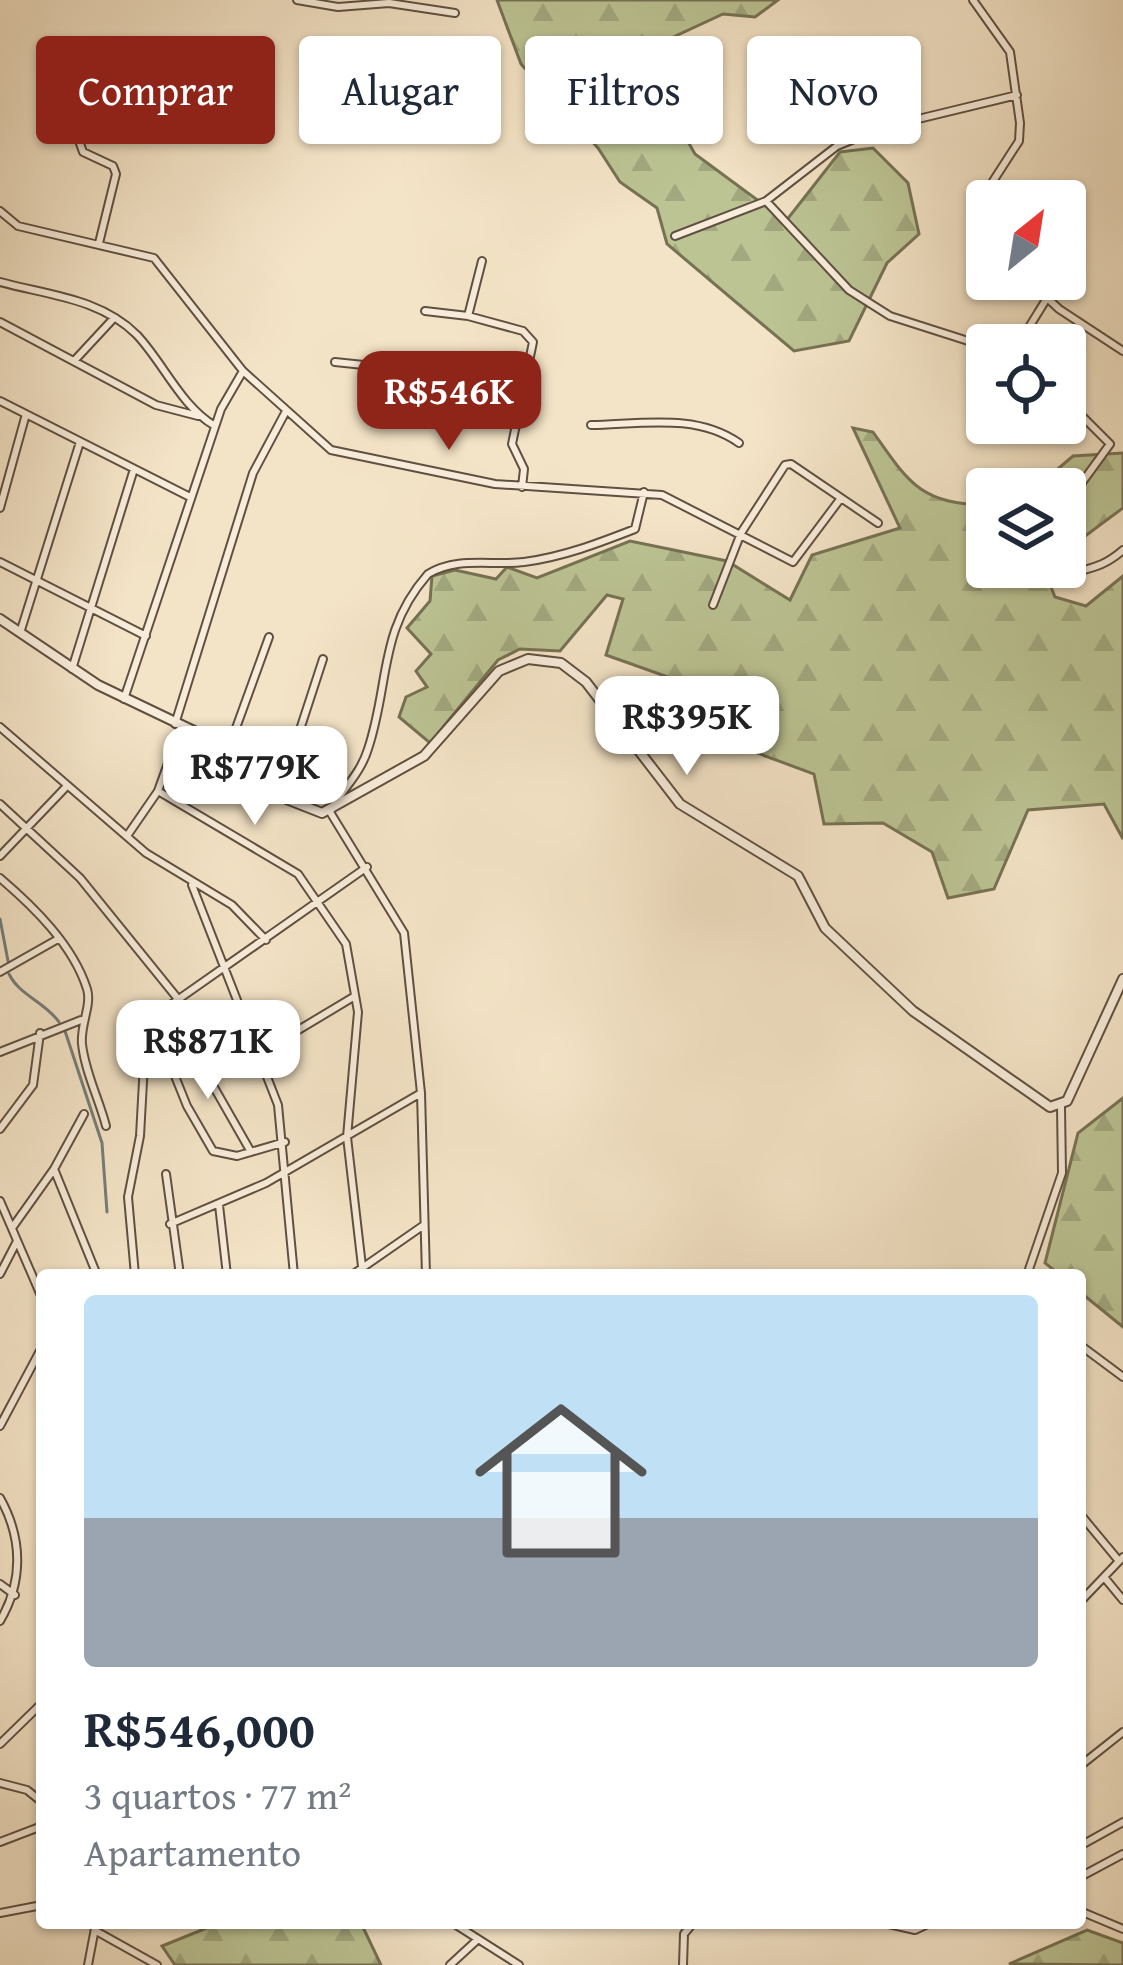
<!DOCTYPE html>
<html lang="pt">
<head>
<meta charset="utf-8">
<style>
	:root { --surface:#fff; --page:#f6f6f7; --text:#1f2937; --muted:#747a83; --line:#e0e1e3; --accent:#8f2418 }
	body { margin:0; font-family:"Gentium Book Plus",serif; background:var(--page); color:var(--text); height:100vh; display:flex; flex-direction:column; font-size:45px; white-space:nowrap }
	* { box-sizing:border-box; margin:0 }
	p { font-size:39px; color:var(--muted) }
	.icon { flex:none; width:66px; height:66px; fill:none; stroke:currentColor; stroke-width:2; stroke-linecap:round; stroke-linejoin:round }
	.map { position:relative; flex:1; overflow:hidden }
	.side { position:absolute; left:36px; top:1269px; width:1050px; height:660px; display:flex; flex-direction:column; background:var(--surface); border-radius:12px; box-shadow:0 3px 9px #0004 }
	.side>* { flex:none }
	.banner { position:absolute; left:36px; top:36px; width:1053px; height:108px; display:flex; gap:24px }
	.needle { width:78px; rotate:30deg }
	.controls { position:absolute; left:966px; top:180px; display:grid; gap:24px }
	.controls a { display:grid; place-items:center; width:120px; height:120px; border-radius:12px; background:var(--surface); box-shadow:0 3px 9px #0004; font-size:60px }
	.price { position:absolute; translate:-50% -102px; padding:0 27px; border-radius:24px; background:#fff; color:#222; font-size:39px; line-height:78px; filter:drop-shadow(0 3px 6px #0008) }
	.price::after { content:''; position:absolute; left:50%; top:72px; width:36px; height:27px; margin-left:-18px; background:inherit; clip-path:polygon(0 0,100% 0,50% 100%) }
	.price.current { background:var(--accent); color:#fff }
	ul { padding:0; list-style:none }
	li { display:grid; align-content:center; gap:24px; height:636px; padding:0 48px }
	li+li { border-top:3px solid var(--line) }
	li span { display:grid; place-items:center; height:372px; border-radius:12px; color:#555 }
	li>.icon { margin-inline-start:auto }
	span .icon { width:216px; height:216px; fill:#fffc; stroke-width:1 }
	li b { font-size:51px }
	.chip { padding:0 42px; border-radius:12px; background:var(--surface); box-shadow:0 3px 9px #0004; font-size:42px; line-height:108px }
	.chip.current { background:var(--accent); color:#fff }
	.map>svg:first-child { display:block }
	.forest { fill:url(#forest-firs); stroke:#767254; stroke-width:3 }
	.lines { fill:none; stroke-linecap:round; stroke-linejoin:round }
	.stream { stroke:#737d7b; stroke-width:3 }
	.minor-casing { stroke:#605041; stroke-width:10 }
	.tertiary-casing { stroke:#605041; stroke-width:12 }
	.minor { stroke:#f8eddb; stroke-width:6 }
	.tertiary { stroke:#f8eddb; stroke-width:8 }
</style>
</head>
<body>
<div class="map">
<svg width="1123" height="1965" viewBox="0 0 1123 1965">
	<defs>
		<pattern id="forest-firs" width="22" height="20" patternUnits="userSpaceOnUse" patternTransform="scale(3)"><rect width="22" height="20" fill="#bcc494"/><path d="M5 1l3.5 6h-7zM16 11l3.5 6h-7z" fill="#a2a87f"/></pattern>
	</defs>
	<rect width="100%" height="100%" fill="#f4e4c7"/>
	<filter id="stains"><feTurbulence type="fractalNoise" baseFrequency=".00167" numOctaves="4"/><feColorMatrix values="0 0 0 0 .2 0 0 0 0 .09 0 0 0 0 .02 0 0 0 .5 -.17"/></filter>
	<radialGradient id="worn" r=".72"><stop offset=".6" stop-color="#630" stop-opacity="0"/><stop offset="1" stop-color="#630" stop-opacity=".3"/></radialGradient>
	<path class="forest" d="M497,0H778L755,17L723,14L622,61L625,87L675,119L695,154L786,221L840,152L873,148L908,183L919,234L887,263L849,341L794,351L667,244L657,208L620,182L598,148L521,64Z
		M853,428L873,432C909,483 920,504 987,505V567H1043L1055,597L1086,606L1123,576V839L1104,804L1028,810L994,889L948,898L932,852L883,823L824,824L814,774L722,740L668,677L606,655L623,599L607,595L560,651L520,649L498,660L430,743L399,717L406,697L427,687L416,671L431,654L407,628L430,601L432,576L455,570L496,579L507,567L537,578L630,541L727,561L790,600L812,555L900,528Z
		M1123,453V508L1065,551V489H1034L1073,456Z
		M1123,1098V1327L1080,1292V1275H1060L1045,1263L1078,1133Z
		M219,1923H361L381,1965H175L162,1946Z
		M1087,1930L1123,1943V1965L1009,1964Z"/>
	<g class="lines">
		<path class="stream" d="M0,919L8,961
			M9,974C20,996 44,1001 59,1022
			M64,1028L102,1143L107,1212"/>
		<g class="minor-casing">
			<path id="minor" d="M297,0L338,7L389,3L455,13
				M973,0L1010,52L1020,123L1019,141L977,206L987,231
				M80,98L73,124L83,152L113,166L116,174L99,243
				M766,201L849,290L890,316L987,347
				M0,211L18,226L154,258L243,371L331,450L495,484L662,495L793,562L841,498
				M675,236L766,201L837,146L881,128L1017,95
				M1027,279L1059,309L1123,351
				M0,282C47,295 100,298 137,335C164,364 181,406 215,426
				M425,311L468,316L482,261
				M468,316L523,331L533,342L512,444L524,469L522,487
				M0,322L156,405L198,416
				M1018,345L1047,298
				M74,361L113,319
				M335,362L430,372L523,390
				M1065,399L1110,444L1081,484
				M0,401L190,497
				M591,425C641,424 697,413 739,443
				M0,508L26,414
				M0,562L146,636
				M1055,581C1084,565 1095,574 1123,550
				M713,605L741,533L785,465L791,464L878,523
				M20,633L80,442
				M72,669L134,469
				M124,699L221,409L243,371
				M175,724L253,473L285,413
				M0,727L146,853L232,905L266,940
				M228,750L269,637
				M158,791L298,874L346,944L358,1012L347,1137L363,1275
				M278,797L323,659
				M0,804L80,878L178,999L207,1075L251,1152
				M127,836L158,791L181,727
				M0,856L65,788
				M0,878C34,907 73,945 87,989C92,1005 80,1025 82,1044C85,1072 99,1099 106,1126
				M192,885L278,1105L294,1275
				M0,972L58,939
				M154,1024L187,1106L213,1151L237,1156L285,1142
				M0,1052L81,1020
				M260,1053L355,996
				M0,1129L33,1085L40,1033
				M54,1169L97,1275
				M166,1174L180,1275
				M0,1201L42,1298
				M219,1205L227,1275
				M170,1224L266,1183L421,1093
				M12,1228L54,1169L84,1114
				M0,1274L17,1241
				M135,1275L128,1197L140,1136L145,1045L166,1008L367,867
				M352,1275L424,1225
				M426,1275L421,1093L404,933L330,812C342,789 360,775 368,749C390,683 378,631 428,574C458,556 491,566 524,562C563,557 599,543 635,529L644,492
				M1027,1275L1062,1173L1061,1107
				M1080,1345L1123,1377
				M0,1426L42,1347
				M0,1498C23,1539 23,1582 0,1621
				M1080,1514L1119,1561
				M1104,1577L1123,1600
				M0,1584L15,1595
				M1080,1602L1123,1557
				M0,1744L42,1703
				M1080,1766L1123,1732
				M0,1783L27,1790L42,1802
				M0,1842L42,1826
				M1080,1846L1123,1822
				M1080,1877L1123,1854
				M1080,1911L1123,1929
				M0,1913L42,1905
				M453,1923L519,1965
				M743,1923H761
				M884,1923L915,1930L930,1923
				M96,1931L157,1965
				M88,1965L96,1923
				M450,1965L476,1941
				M683,1965L684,1934L693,1923"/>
		</g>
		<g class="tertiary-casing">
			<path id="tertiary" d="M0,619L98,685L217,742L266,791L322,813L424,756L499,671L528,659L561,663L586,682L680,804L798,876L825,928L913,1011L1050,1107L1067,1101L1123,979"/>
		</g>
		<use href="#minor" class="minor"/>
		<use href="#tertiary" class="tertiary"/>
	</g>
	<rect width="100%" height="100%" filter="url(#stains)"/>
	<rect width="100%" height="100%" fill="url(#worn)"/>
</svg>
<div class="controls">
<a><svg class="needle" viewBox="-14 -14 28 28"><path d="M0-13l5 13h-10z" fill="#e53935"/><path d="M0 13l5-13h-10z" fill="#747a83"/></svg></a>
<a><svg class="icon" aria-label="locate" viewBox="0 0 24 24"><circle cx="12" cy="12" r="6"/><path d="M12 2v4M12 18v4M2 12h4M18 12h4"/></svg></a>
<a><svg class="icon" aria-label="layers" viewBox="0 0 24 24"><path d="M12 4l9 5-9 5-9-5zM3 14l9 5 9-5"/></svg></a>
</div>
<b class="price current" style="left:449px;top:453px">R$546K</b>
<b class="price" style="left:687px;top:778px">R$395K</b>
<b class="price" style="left:255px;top:828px">R$779K</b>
<b class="price" style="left:208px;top:1102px">R$871K</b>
<div class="banner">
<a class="chip current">Comprar</a>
<a class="chip">Alugar</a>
<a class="chip">Filtros</a>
<a class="chip">Novo</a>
</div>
<section class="side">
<ul>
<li><span style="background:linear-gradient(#bfe0f5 60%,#9aa5b1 0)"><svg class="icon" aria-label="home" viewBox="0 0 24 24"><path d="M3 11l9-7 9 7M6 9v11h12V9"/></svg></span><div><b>R$546,000</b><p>3 quartos · 77 m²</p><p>Apartamento</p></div></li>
</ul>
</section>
</div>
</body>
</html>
